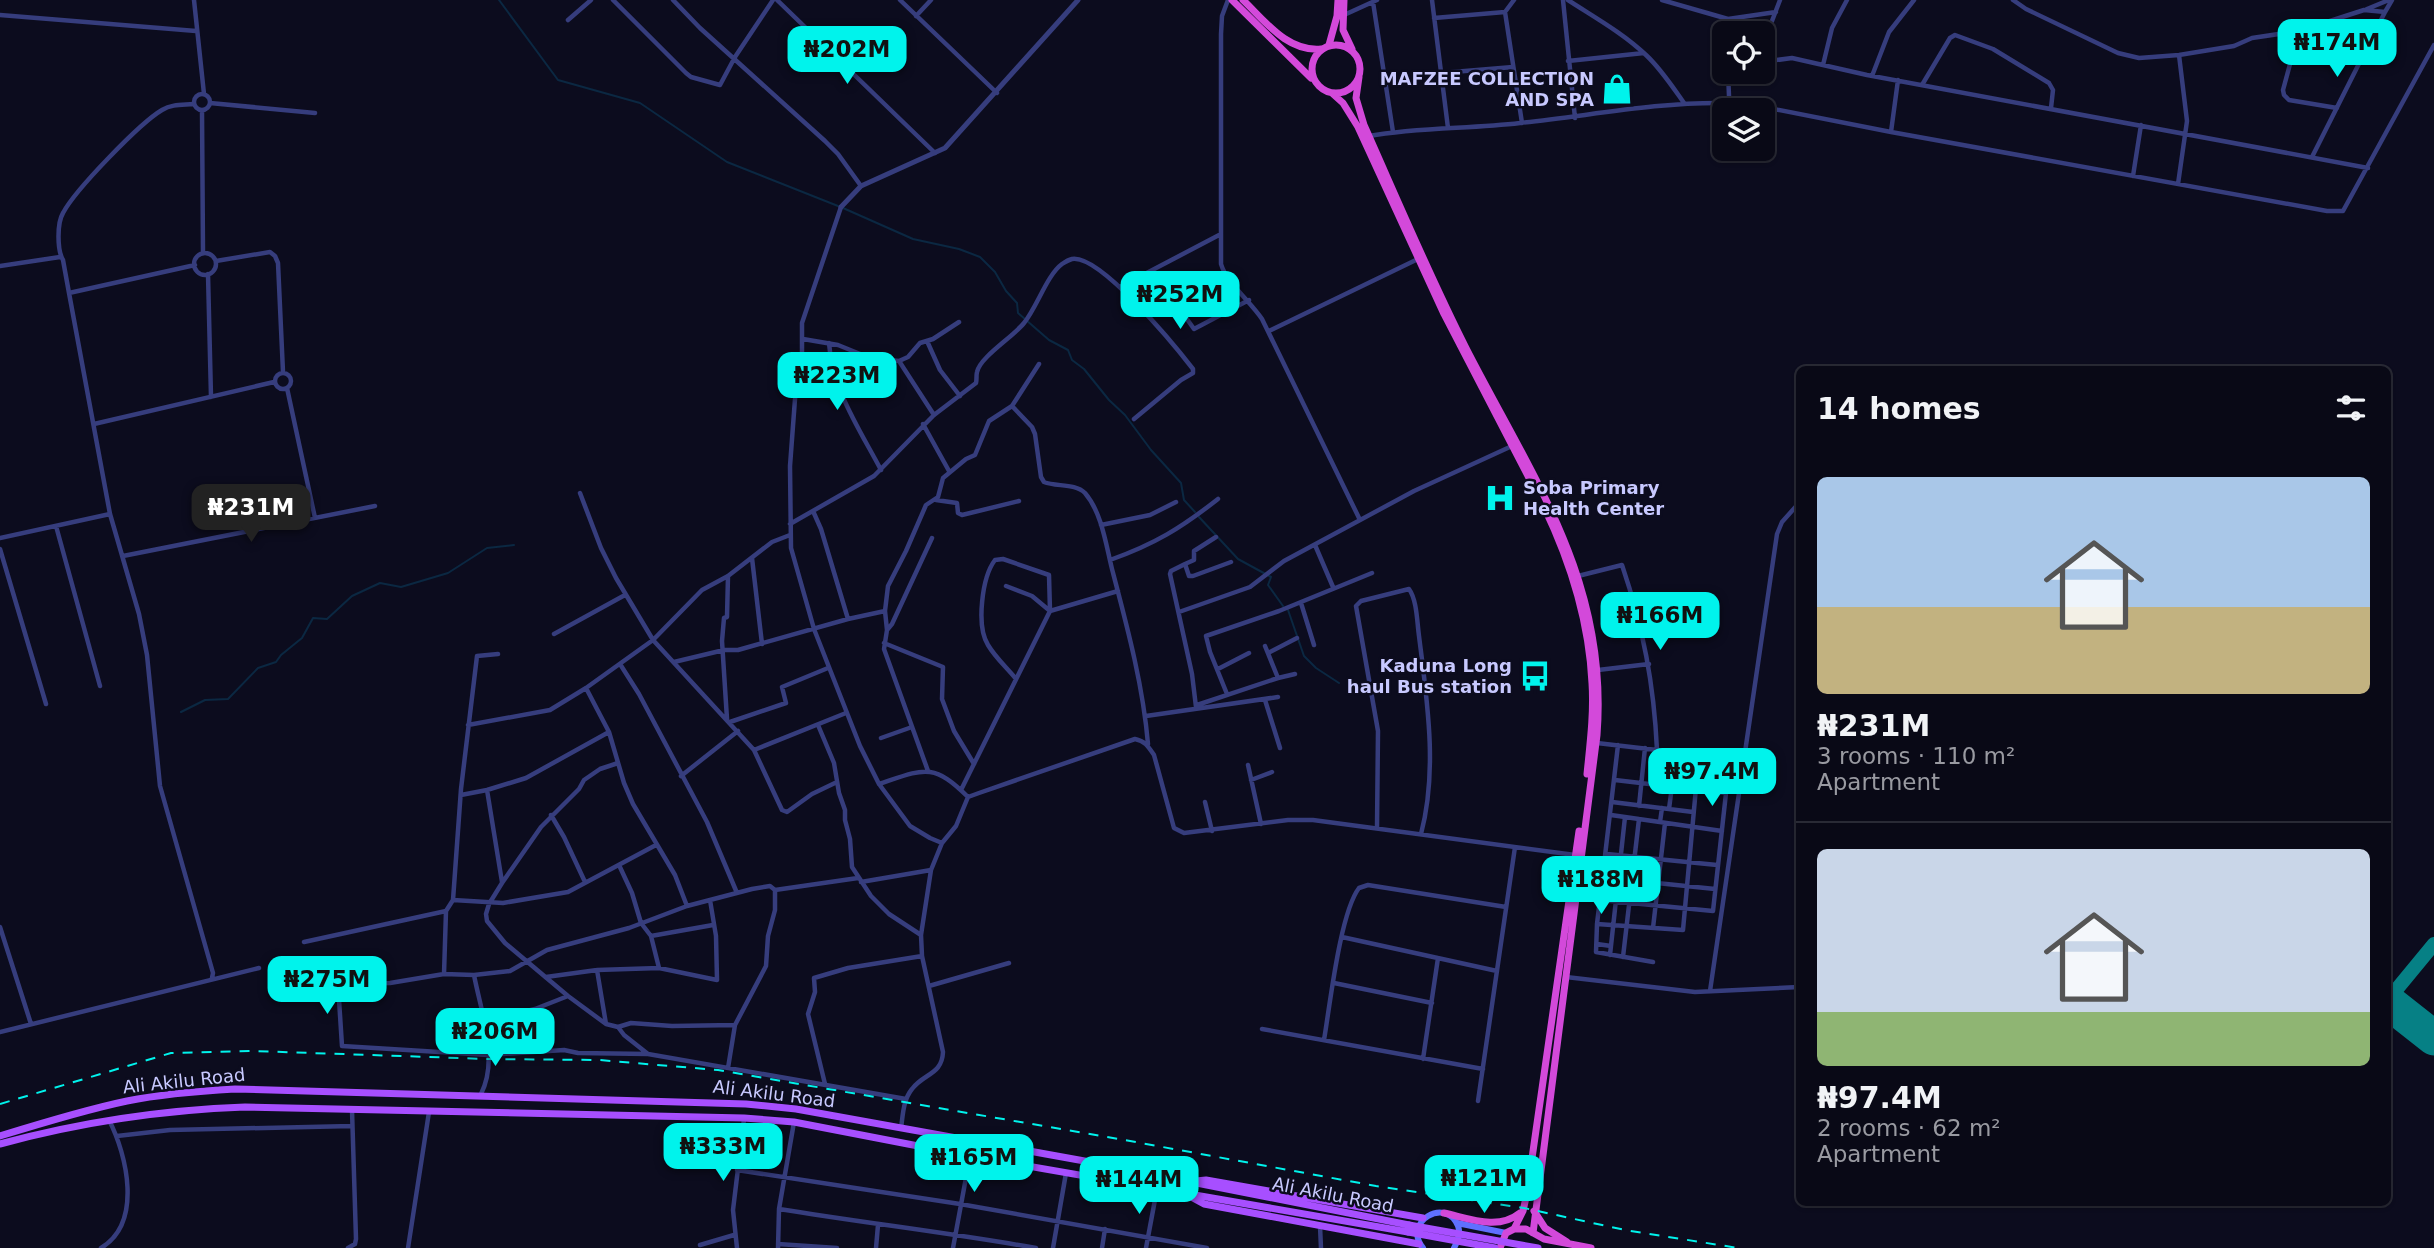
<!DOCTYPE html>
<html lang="en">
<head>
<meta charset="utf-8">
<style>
	:root { --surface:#090916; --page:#12121f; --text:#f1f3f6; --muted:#999aa1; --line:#292a35; --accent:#00f3ec }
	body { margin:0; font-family:"DejaVu Sans",sans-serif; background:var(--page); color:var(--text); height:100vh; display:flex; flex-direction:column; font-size:26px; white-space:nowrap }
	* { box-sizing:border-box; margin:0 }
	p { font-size:23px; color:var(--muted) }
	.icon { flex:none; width:38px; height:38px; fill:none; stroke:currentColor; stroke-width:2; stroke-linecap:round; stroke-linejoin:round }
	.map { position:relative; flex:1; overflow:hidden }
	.details { position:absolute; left:1796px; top:366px; width:595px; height:840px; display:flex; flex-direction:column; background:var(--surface); border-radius:10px; box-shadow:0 2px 5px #0004,0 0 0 2px var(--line) }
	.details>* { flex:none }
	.buttons { position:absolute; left:1712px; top:21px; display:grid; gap:14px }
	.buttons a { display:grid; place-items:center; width:63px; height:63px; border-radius:10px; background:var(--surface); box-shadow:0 2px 5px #0004,0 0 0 2px var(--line); font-size:35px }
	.price { position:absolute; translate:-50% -60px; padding:0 16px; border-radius:14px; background:var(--accent); color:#111; font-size:23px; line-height:46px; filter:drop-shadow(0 2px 4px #0008) }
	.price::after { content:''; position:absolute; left:50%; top:42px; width:21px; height:16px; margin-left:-10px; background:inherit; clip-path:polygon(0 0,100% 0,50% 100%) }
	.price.selected { background:#222; color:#fff }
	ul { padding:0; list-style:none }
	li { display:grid; align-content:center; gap:14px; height:371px; padding:0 21px }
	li+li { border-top:2px solid var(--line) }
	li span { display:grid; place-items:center; height:217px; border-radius:10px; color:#555 }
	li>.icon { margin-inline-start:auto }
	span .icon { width:126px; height:126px; fill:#fffc; stroke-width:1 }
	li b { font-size:30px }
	h2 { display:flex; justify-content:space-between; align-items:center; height:84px; padding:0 21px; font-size:30px }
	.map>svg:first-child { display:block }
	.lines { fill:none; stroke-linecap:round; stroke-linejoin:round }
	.stream { stroke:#0b2842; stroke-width:2 }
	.taxiway { stroke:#068085; stroke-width:14 }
	.runway { stroke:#068085; stroke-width:35 }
	.minor { stroke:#363d7d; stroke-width:4.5 }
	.tertiary { stroke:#363d7d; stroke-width:5 }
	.secondary { stroke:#5f70ff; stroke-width:6 }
	.primary { stroke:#a74fff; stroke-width:7 }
	.trunk { stroke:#d349da; stroke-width:7 }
	.rail { stroke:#00f3ec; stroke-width:2; stroke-dasharray:10 9; stroke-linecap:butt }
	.primary-bridge { stroke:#a74fff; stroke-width:7 }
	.labels { text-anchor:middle; stroke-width:5; stroke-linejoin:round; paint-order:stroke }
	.poi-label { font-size:18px; font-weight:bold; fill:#c8c9ff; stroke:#0c0c1e; text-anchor:end }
	.street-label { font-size:18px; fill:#c8c9ff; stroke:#0c0c1e }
</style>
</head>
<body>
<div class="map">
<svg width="2434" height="1248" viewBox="0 0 2434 1248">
	<rect width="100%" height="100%" fill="#0c0c1e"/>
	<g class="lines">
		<path class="stream" d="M499,0L558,80L640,103L727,162L838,206
			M843,208L913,239L959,249L980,257L995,272L1006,291L1017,303L1018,313L1049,340L1068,350L1072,360L1084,369L1109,400L1125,415L1151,450L1181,483L1184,500L1195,512
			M1199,517L1238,559L1271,577L1268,585L1283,606
			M1288,610L1304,656L1316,668L1339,683
			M181,712L205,700L228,699L258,668L276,662L281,655L302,638L313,618L327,619L352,596L380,583L401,587L448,573L487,548L514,545"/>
		<path class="taxiway" d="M2387,1001L2434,944
			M2433,1037L2434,1035"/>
		<path class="runway" d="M2387,1001L2434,1038"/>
		<path class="minor" d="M194,0L204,94
			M613,0L686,73L691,77L720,85L735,57L773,0
			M673,0L700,28L825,141L838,154L861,186
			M777,0L935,153
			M900,0L997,93
			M1228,0L1222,16L1221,34V264C1226,282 1251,302 1262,319L1360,520
			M1432,0L1448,128
			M1514,0L1505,12L1522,123
			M1563,0L1575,118
			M1568,0C1594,17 1623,33 1646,55C1661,69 1672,86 1684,103
			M1662,0L1728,19L1776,12
			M2013,0L2026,9L2118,53L2139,58L2179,55L2234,46L2252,38L2299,31L2364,10L2385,12L2392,0
			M1373,2L1393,132
			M2367,9L2389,0
			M0,15L196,31
			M1344,15L1377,0
			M916,16L931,0
			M1434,18L1505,12
			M568,20L591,0
			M2299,31L2283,90L2284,95L2289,100L2337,108
			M1761,33L1772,21L1780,0
			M1568,61L1644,53
			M1762,62L1792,58L1867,75L2368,168
			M1823,65L1832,28L1847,0
			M1441,73L1513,67
			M1872,76L1889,32L1914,0
			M1922,85L1950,38L1955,35L1993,49L2049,83L2053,90L2051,108
			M194 102a8 8 0 1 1 16 0a8 8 0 1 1-16 0Z
			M1728,100L1891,132L1898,80
			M210,103L315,113
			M193,104C182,105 172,104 162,110C140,123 75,190 63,213C57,223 57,250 63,260L69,293L110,514L139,614L147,655L160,786L213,973L212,978
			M202,111L203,253
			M1891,132L2327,211H2343L2434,45
			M1369,136C1419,127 1470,129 1520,123C1588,116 1656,102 1724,103L1729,96L1728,72
			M2312,157L2385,12
			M2133,176L2141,125
			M2178,184L2187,121L2179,55
			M841,207L802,323V356L795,399L790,466L791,548L814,629L860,746L879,784L910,826L930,838L942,843
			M194 264a11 11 0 1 1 22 0a11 11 0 1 1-22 0Z
			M216,261L270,252L275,256L278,263L283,372
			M0,266L60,257
			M208,274L211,397
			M1228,278L1181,306L1182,312L1194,329L1249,300
			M1120,287L1221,234
			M69,293L195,265
			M1269,331L1418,259
			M803,339L838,345L870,358L899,361L908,357L920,343L933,339L959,322
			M927,341L940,370L960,396
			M829,343C832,389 860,430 881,470
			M899,361L934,415
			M275 381a8 8 0 1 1 16 0a8 8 0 1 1-16 0Z
			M287,388L315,518
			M1012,406L1032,427L1035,434L1041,477L1044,482C1056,487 1075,483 1085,493C1102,513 1106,545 1112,569C1127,626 1143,685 1148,744
			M94,424L274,382
			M923,424L949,471
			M580,493L601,548L616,578L653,640L754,750L782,810L787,812L812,794L837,782
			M936,500L957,503L958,513L962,515L1019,501
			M813,511L821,529L848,619
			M790,524L874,476L934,415L976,383C977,379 976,376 977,372C980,357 1013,337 1024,323C1037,307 1047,275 1062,264C1065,262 1068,260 1072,259C1100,254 1176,347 1193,369V373L1181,380L1134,419
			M1101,525L1150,515L1176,502
			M56,526L100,686
			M0,538L110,514
			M1315,545L1333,587
			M0,549L46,704
			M123,556L375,506
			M752,558L762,644
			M1110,560C1155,544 1181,528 1218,499
			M1185,564L1194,560V551L1216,537
			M1578,576L1622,565C1643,627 1654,684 1657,750L1597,743
			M1006,586L1032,596L1050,611L1118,591
			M1301,603L1314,645
			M1179,612L1250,587L1284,561L1414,491L1512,446
			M887,630L885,611L888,586L906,551L926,505L938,497L943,478L966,459L975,455L989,421L1012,406L1039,364
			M554,634L625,595
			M884,643L943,667L942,699L954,731L974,764
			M1268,653L1297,638
			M674,662L724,650H738L848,619L885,611
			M620,664L639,694L707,822L737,893
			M1218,669L1249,653
			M1598,670L1649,664
			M1278,678L1295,674
			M586,688L609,732L624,783L633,804L675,875L687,906
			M1227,694L1210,652L1206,636L1279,611L1372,573
			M1265,700L1280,748
			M1197,705L1278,678L1265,646
			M1196,707L1192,674L1170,574L1171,571L1185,564L1189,576H1193L1231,562
			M1146,716L1278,697
			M727,719L722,641L724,618L727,617L728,576
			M730,722L786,703L782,687L828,668
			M468,725L550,710L586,688L653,640L702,590L728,576L772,542L790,535
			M818,725L834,763L839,793L845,810V820L850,839L852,867L871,896L889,914L921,935
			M881,738L912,727
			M1618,745L1597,924L1596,952L1653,962
			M754,750L846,713
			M1657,750L1729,759L1726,793
			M618,763L600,769L584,780L579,789L541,827L502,883L489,904L486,914L487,921L505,943L568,996L606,1024L618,1027L624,1035L648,1054L906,1099
			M1248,765L1261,824
			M928,771L884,649L887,630L892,624L932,538
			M681,776L738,731
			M1251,780L1272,772
			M879,784C924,769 933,762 968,797
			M487,790L502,882
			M961,790L1050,611L1049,575L1003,559L995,560C982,577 976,626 988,645C995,657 1007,668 1016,679
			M461,795L487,790L526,778L609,732
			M1205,802L1212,831
			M1612,802L1693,812
			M1639,806L1645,748
			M1669,809L1672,786
			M551,815L564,837L585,882
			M1625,817L1722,831
			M1660,822L1662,808
			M1377,828L1378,731L1356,606L1361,601L1409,589C1417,600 1417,622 1419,636C1427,700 1438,770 1421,834
			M1607,854L1717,865
			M619,865L632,893L641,923L651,936L659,968
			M1579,872L1618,879L1715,889
			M861,882L931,870
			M453,900L503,903L568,892L656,845
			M1600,900L1713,911L1726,793L1615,780
			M1597,924L1683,930L1699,755
			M0,927L31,1024
			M1653,928L1665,823
			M651,936L713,925
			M1342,937L1497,971
			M304,942L446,911
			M1597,944L1611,946
			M1610,955L1625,817L1611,815
			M1623,957L1639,819
			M597,970L606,1024
			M444,974L446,911L453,900L461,789L477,656L498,654
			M474,975C481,1012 499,1059 481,1094
			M546,977L597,970L659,968L717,980L716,936L710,900
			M1566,977L1695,992L1799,987
			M1334,983L1432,1003
			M338,984L342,1046L488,1055L564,1050L578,1053L648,1054
			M281,985L390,983L444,974L474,975L510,971L547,950L629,928L687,906L752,889L770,886L775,890L858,878
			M929,986L1009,963
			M1710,991L1777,534L1782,522L1799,503
			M483,1021L535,1009L568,996
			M618,1027L631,1023L672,1026L735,1025
			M1262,1029L1483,1069
			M0,1032L259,968
			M1324,1040C1330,1005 1340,913 1359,888L1368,885L1506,907
			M1423,1059L1438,958
			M728,1068L735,1025L766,966L768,936L775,910V890
			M825,1084L808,1014L815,992L814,978L848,968L922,956
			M1478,1101L1515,847
			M901,1128C903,1115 903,1100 912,1089C924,1073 942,1075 943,1052L922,956L921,935L931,870L942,843L956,826L968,797L979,793L1135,739C1145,741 1148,746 1154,755L1174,828L1184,833L1288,820H1313L1575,855
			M117,1136L170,1130L352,1126
			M737,1170L960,1204L1207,1248
			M779,1209C865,1223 951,1233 1036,1248
			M1320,1226L1321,1248
			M778,1244L837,1248
			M700,1245L734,1235
			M101,1248C143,1223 127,1155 109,1120
			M348,1248L355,1244L356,1239L352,1110
			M408,1248L429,1112
			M737,1248L733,1210L744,1119
			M778,1248L779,1209L794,1122
			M876,1248L878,1225
			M953,1248L970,1156
			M1053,1248L1066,1173
			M1102,1248L1105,1229
			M1146,1248L1157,1189"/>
		<path class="tertiary" d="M841,207L861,186L945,148L1078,0"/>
		<path class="secondary" d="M1457,1223L1506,1233
			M1423,1248C1402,1222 1446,1196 1458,1226C1461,1234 1458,1241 1454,1248"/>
		<path class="primary" d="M0,1136C42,1123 84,1110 127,1101C162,1094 199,1091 235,1089L746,1104L796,1109L1090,1162L1409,1225
			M0,1144C81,1122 162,1110 245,1107L744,1118L794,1122L970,1156L1408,1232
			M1196,1181L1206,1180L1423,1218
			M1191,1197L1204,1204L1419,1244"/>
		<path class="trunk" d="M1232,0L1311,78
			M1243,0C1265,21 1287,52 1321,49
			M1344,0L1343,30L1352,49
			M1312 69a24 24 0 1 1 48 0a24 24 0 1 1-48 0Z
			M1329,45L1337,16L1338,0
			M1359,77L1356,98L1364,125C1397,199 1429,275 1466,348C1532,477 1609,582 1597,735L1533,1233
			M1333,94L1343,103L1358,127L1444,314L1529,478
			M1544,507C1571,563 1589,621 1592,683C1594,713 1590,744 1587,774
			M1534,1211L1545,1228L1567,1242
			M1444,1213C1468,1218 1498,1231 1520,1213
			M1514,1229L1523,1211L1527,1193L1579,831
			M1500,1248L1506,1233L1514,1229H1526L1544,1239L1591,1248"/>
		<path class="rail" d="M0,1104L171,1053L253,1051L488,1059L599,1060L718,1070L1119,1139L1376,1186L1524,1208L1625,1230L1738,1248"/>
		<path class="primary-bridge" d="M1409,1225L1538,1248
			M1408,1232L1495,1248"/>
	</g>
	<defs>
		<g id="shop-bare" transform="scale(2.415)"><path d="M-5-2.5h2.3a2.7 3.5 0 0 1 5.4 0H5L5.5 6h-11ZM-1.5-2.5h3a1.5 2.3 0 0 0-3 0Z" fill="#00f3ec" stroke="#0c0c1e" stroke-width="2.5" paint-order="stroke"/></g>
		<g id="hospital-bare" transform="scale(2.415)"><path d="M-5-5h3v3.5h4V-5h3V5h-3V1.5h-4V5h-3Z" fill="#00f3ec" stroke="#0c0c1e" stroke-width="2.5" paint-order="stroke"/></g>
		<g id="bus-bare" transform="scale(2.415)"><path d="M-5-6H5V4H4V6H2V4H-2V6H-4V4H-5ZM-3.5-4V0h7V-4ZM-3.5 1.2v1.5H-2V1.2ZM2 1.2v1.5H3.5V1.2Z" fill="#00f3ec" stroke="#0c0c1e" stroke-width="2.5" paint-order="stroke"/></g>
	</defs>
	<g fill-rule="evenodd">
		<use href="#shop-bare" x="1617" y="89"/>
		<use href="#hospital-bare" x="1500" y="498"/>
		<use href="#bus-bare" x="1535" y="676"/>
	</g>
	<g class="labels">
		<g class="poi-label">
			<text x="1594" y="85">MAFZEE COLLECTION<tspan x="1594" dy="21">AND SPA</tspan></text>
			<text x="1523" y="494" text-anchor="start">Soba Primary<tspan x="1523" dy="21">Health Center</tspan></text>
			<text x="1512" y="672">Kaduna Long<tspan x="1512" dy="21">haul Bus station</tspan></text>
		</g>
		<g class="street-label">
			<text transform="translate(184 1081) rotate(-6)" y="6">Ali Akilu Road</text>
			<text transform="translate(774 1094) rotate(7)" y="6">Ali Akilu Road</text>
			<text transform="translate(1333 1195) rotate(11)" y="6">Ali Akilu Road</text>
		</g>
	</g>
</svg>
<div class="buttons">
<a><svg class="icon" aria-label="locate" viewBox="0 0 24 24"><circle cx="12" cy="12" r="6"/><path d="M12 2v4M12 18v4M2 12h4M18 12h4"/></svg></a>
<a><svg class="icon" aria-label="layers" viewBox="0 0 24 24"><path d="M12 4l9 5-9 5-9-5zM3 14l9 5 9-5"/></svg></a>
</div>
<b class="price" style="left:2337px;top:79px">₦174M</b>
<b class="price" style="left:847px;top:86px">₦202M</b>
<b class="price" style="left:1180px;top:331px">₦252M</b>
<b class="price" style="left:837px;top:412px">₦223M</b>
<b class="price selected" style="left:251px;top:544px">₦231M</b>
<b class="price" style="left:1660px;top:652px">₦166M</b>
<b class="price" style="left:1712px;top:808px">₦97.4M</b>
<b class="price" style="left:1601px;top:916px">₦188M</b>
<b class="price" style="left:327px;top:1016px">₦275M</b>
<b class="price" style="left:495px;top:1068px">₦206M</b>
<b class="price" style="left:723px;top:1183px">₦333M</b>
<b class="price" style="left:974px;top:1194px">₦165M</b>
<b class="price" style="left:1484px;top:1215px">₦121M</b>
<b class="price" style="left:1139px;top:1216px">₦144M</b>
<section class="details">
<h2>14 homes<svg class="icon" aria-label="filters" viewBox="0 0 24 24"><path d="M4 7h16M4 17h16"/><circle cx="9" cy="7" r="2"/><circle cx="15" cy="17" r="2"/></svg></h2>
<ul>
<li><span style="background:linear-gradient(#a9c7e8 60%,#c2b280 0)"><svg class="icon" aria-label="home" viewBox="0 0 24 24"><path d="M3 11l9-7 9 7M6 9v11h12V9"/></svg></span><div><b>₦231M</b><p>3 rooms · 110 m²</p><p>Apartment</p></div></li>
<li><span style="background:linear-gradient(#c9d6e8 75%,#8fb573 0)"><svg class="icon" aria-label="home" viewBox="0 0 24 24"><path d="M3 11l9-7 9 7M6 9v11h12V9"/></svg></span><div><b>₦97.4M</b><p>2 rooms · 62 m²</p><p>Apartment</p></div></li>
</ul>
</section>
</div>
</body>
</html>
